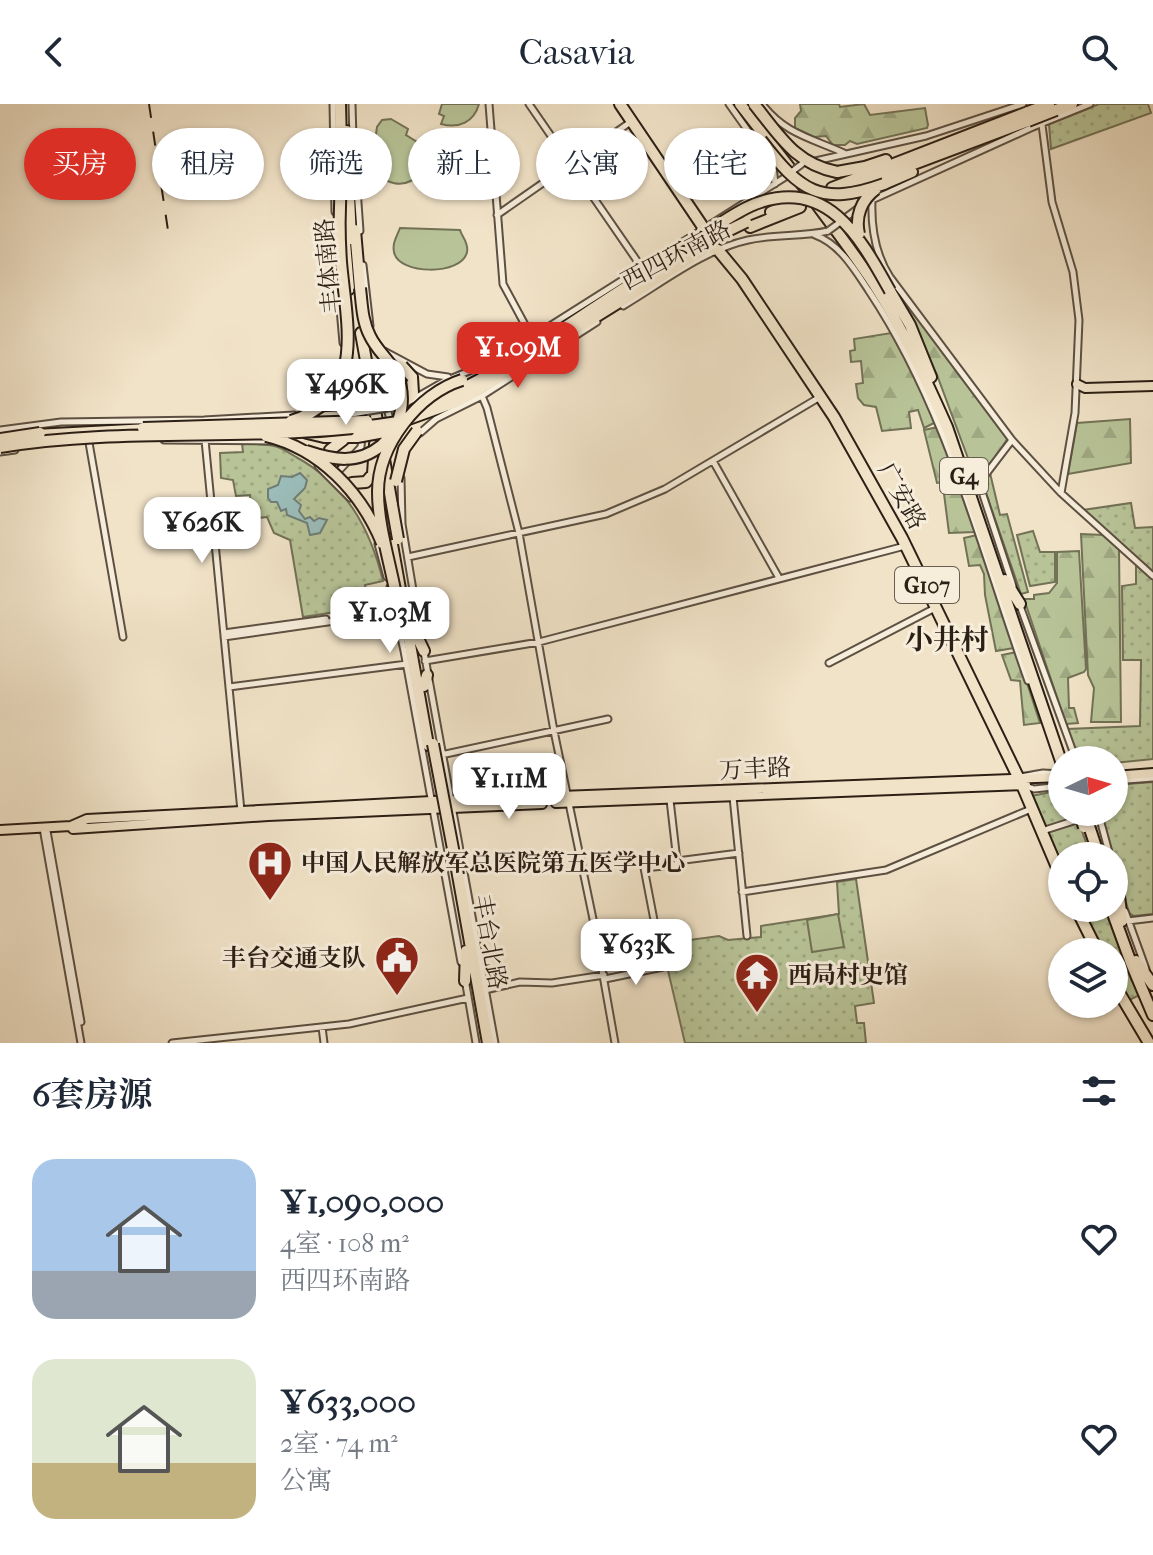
<!DOCTYPE html>
<html lang="zh">
<head>
<meta charset="utf-8">
<style>
	:root { --surface:#fff; --page:#f6f6f7; --text:#1f2937; --muted:#747a83; --accent:#d93025 }
	body { margin:0; font-family:"IM FELL French Canon","Noto Serif SC",serif; background:var(--page); color:var(--text); height:100vh; display:flex; flex-direction:column; font-size:30px; white-space:nowrap }
	* { box-sizing:border-box; margin:0 }
	p { font-size:26px; color:var(--muted) }
	.icon { flex:none; width:44px; height:44px; fill:none; stroke:currentColor; stroke-width:2; stroke-linecap:round; stroke-linejoin:round }
	.map { position:relative; height:939px; overflow:hidden }
	.drawer { display:flex; flex-direction:column; background:var(--surface); flex:1 }
	.drawer>* { flex:none }
	.top-card { position:absolute; left:24px; top:24px; width:1106px; height:72px; display:flex; gap:16px }
	.needle { width:52px; rotate:85deg }
	.buttons { position:absolute; left:1048px; top:642px; display:grid; gap:16px }
	.buttons a { display:grid; place-items:center; width:80px; height:80px; border-radius:50%; background:var(--surface); box-shadow:0 2px 6px #0004; font-size:40px }
	.price { position:absolute; translate:-50% -68px; padding:0 18px; border-radius:16px; background:#fff; color:#222; font-size:26px; line-height:52px; filter:drop-shadow(0 2px 4px #0008) }
	.price::after { content:''; position:absolute; left:50%; top:48px; width:24px; height:18px; margin-left:-12px; background:inherit; clip-path:polygon(0 0,100% 0,50% 100%) }
	.price.on { background:var(--accent); color:#fff }
	ul { padding:0; list-style:none }
	li { display:flex; align-items:center; gap:24px; height:200px; padding:0 32px }
	li span { display:grid; place-items:center; flex:none; width:224px; height:160px; border-radius:24px; color:#555 }
	li>.icon { margin-inline-start:auto }
	span .icon { width:96px; height:96px; fill:#fffc; stroke-width:1 }
	li b { font-size:34px }
	h2 { display:flex; justify-content:space-between; align-items:center; height:96px; padding:0 32px; font-size:34px }
	.chip { padding:0 28px; border-radius:36px; background:var(--surface); box-shadow:0 2px 6px #0004; font-size:28px; line-height:72px }
	.chip.on { background:var(--accent); color:#fff }
	header { display:flex; justify-content:space-between; align-items:center; height:104px; padding:0 32px; background:var(--surface); font-size:36px; font-weight:600 }
	.map>svg:first-child { display:block }
	.green { fill:url(#green-dots); stroke:#727256; stroke-width:2 }
	.forest { fill:url(#forest-firs); stroke:#727256; stroke-width:2 }
	.pitch { fill:#b8c498; stroke:#727256; stroke-width:2 }
	.water { fill:#9bbdba; stroke:#6f7e78; stroke-width:2 }
	.lines { fill:none; stroke-linecap:round; stroke-linejoin:round }
	.minor-casing { stroke:#5d5042; stroke-width:9 }
	.major-casing { stroke:#2c1f15; stroke-width:12 }
	.highway-casing { stroke:#2c1f15; stroke-width:14 }
	.minor { stroke:#f6eddb; stroke-width:5 }
	.major { stroke:#f1e3c8; stroke-width:8 }
	.highway { stroke:#f1e3c8; stroke-width:10 }
	.rail { stroke:#2c1f15; stroke-width:2; stroke-dasharray:14 14; stroke-linecap:butt }
	.minor-bridge-casing { stroke:#5d5042; stroke-width:9; stroke-linecap:butt }
	.highway-bridge-casing { stroke:#2c1f15; stroke-width:14; stroke-linecap:butt }
	.minor-bridge { stroke:#f6eddb; stroke-width:5 }
	.highway-bridge { stroke:#f1e3c8; stroke-width:10 }
	.labels { text-anchor:middle; stroke-width:6; stroke-linejoin:round; paint-order:stroke }
	.shield { fill:#f6eddb; stroke:#695d50; stroke-width:2 }
	.shield-label { font-size:22px; font-weight:bold; fill:#2c1f15 }
	.street-label { font-size:24px; fill:#2c1f15; stroke:#f6eddb }
	.poi-label { font-size:24px; font-weight:bold; fill:#2c1f15; stroke:#f6eddb; text-anchor:start }
	.quarter-label { font-size:28px; font-weight:bold; fill:#2c1f15; stroke:#f6eddb }
</style>
</head>
<body>
<header><svg class="icon" aria-label="back" viewBox="0 0 24 24"><path d="M15 5l-7 7 7 7"/></svg>Casavia<svg class="icon" aria-label="search" viewBox="0 0 24 24"><circle cx="10" cy="10" r="6"/><path d="M15 15l6 6"/></svg></header>
<div class="map">
<svg width="1153" height="939" viewBox="0 0 1153 939">
	<defs>
		<pattern id="green-dots" width="8" height="8" patternUnits="userSpaceOnUse" patternTransform="scale(2)"><rect width="8" height="8" fill="#b8c498"/><path d="M2 2h.1M6 6h.1" fill="none" stroke="#9ea882" stroke-width="1.8" stroke-linecap="round"/></pattern>
		<pattern id="forest-firs" width="22" height="20" patternUnits="userSpaceOnUse" patternTransform="scale(2)"><rect width="22" height="20" fill="#b8c498"/><path d="M5 1l3.5 6h-7zM16 11l3.5 6h-7z" fill="#9ea882"/></pattern>
	</defs>
	<rect width="100%" height="100%" fill="#f1e3c8"/>
	<filter id="stains"><feTurbulence type="fractalNoise" baseFrequency=".0025" numOctaves="4"/><feColorMatrix values="0 0 0 0 .2 0 0 0 0 .09 0 0 0 0 .02 0 0 0 .5 -.17"/></filter>
	<radialGradient id="worn" r=".72"><stop offset=".6" stop-color="#630" stop-opacity="0"/><stop offset="1" stop-color="#630" stop-opacity=".3"/></radialGradient>
	<path class="green" d="M1099,0H1148L1151,9L1051,45L1049,20Z
		M242,339C253,340 264,340 274,342C281,343 289,349 296,353C346,380 370,424 383,477L365,481L368,503L303,513L290,436L274,429L267,413L258,414V423L253,424L250,391L236,392L233,376L221,374L220,349L243,348Z
		M990,369L1000,411L1007,410L1028,488L1021,490L986,389L985,377Z
		M1131,399L1135,424L1153,423V655L1114,659V656H1079L1067,625L1140,622L1141,556H1123L1122,482L1136,480V453L1083,406Z
		M1033,427L1040,448H1055V478L1030,482L1017,431Z
		M1153,678V810L1134,812L1129,809L1101,708H1114V681Z
		M1062,686V708H1076L1078,714L1045,724L1031,692Z
		M1079,719L1091,752L1055,751L1046,729Z
		M856,775L874,899L855,902L857,919H864L866,939H685L666,858L676,856L674,838L719,832L728,836L761,833V822L839,810L837,778Z
		M1095,804H1109L1140,891L1127,897L1114,870V848H1103L1086,814Z"/>
	<path class="forest" d="M800,0H839L840,3L864,0L870,11L925,4L928,21L927,24L857,40L850,37L845,41H833L826,32L814,33L795,24V14L801,7Z
		M889,176L1008,334L979,378L975,365H972L937,271Z
		M891,229L915,273L936,318L924,324L918,306L909,308L911,324L882,327L876,303L864,301L858,294L856,280L863,279L861,257L851,258L850,247L855,246L854,235Z
		M1130,315L1131,359L1068,370L1077,319Z
		M938,323L957,376L937,379L924,326Z
		M958,380L975,428L949,429L943,382Z
		M1081,430L1104,431L1119,445L1121,618H1091L1094,584L1088,571Z
		M977,431L1014,544L996,547L985,491L984,470L980,461L969,462L964,434Z
		M1079,447L1086,565L1084,568L1068,574L1069,604H1074L1078,619L1066,620L1024,495H1034V491L1049,489L1057,479V448Z
		M1017,548L1040,619L1024,621L1020,577L1011,576L1002,551Z"/>
	<path class="pitch" d="M442,0H479C474,18 459,25 441,20L444,12L439,10Z
		M391,15L408,25L406,31L427,44C429,75 400,92 376,69L380,45L374,44L377,23L382,16Z
		M400,124L460,126C462,133 469,139 467,148C462,172 398,171 394,148C392,139 397,132 400,124Z
		M838,810L844,843L812,848L807,816Z"/>
	<path class="water" d="M300,369L307,376L305,384L294,395L301,401L299,407L305,415L310,413L314,417L319,414L327,416L320,429L310,431L307,419L287,411L286,405L281,407L277,398H271L268,394V385L278,381L281,372L292,373Z"/>
	<g class="lines">
		<g class="minor-casing">
			<path id="minor" d="M333,0L335,108
				M352,0L353,35
				M489,0L503,180L531,232
				M529,0L642,164
				M729,0L773,62L775,80
				M762,0C785,30 811,34 844,49
				M1041,13L1052,98L1073,168L1079,216L1075,309L1061,389
				M355,57L360,127
				M811,58L926,32L1023,0
				M872,96C871,123 875,150 890,173L1012,336L1061,389L1153,472
				M872,96L1033,23L1090,0
				M497,111L632,17
				M845,114L860,103
				M815,131C840,140 855,166 869,187C947,304 981,445 1028,577
				M336,158L343,239
				M363,161L370,222
				M623,202C662,179 703,146 748,136C775,130 802,133 828,127
				M384,247L427,270L448,273
				M347,265L359,309
				M482,292L487,304L519,429L554,627L593,815L615,939
				M410,297L445,277L479,263L548,223L787,72
				M320,307C337,299 344,286 348,269
				M391,321L387,303L398,282
				M0,326L61,318L204,316L294,311
				M420,329L436,315L482,292L597,218
				M88,333L123,533
				M164,336L270,337
				M205,336L241,707
				M1012,336L983,374L981,385L1013,482
				M0,348L15,346
				M713,357L779,474
				M318,362L350,394
				M335,371L361,343L362,331
				M401,374L402,420L421,534
				M378,440L387,473
				M408,453L606,410L665,385L820,293
				M390,483L404,547L461,858
				M1019,499L1076,656
				M364,509L394,503
				M224,529L326,515
				M224,533L369,512L396,511
				M424,548L495,939
				M425,557L539,538L905,442
				M829,559L935,504
				M229,583L407,560
				M441,651L608,615
				M1020,673L1043,669L1062,670
				M1114,677L1153,674
				M1023,681L1034,685L1062,682
				M733,693L747,832
				M670,696L677,757
				M1098,708L1110,752
				M43,724L81,939
				M47,727L81,918
				M1042,727L1098,709
				M1114,771L1120,793
				M742,788L886,766L1031,705
				M1125,807L1146,865
				M1128,817L1153,814
				M465,875L476,939
				M605,875L663,863L644,764L674,761H677V757L739,749
				M485,886L520,878L552,879L604,871
				M322,923L324,939
				M172,939L349,920L468,894"/>
		</g>
		<g class="major-casing">
			<path id="major" d="M1077,280L1085,284L1153,282
				M306,316L326,312L345,311
				M35,330L149,324
				M1114,672L1153,669
				M556,699L1026,681
				M73,725L268,712L542,700
				M0,726L71,722L87,715L432,697L1062,673"/>
		</g>
		<g class="highway-casing">
			<path id="highway" d="M340,0L342,79
				M620,0L703,123V129L713,145L718,146L742,175L834,313L902,434L1022,681L1062,775
				M740,0L789,63
				M1056,6L1072,0
				M347,27L355,56
				M837,68L865,63L886,56
				M348,71L351,135
				M801,79C825,112 851,145 874,180C903,225 925,274 947,323L1062,660
				M884,80L912,68
				M832,84L1028,8
				M842,87L1028,17
				M771,108L795,98
				M750,123L800,103
				M355,126L360,184
				M344,127L349,185
				M890,187L910,221L931,273
				M361,229L379,328
				M373,279L380,267L393,261L398,262
				M402,301L413,289L412,273
				M418,305C519,265 602,190 699,141
				M403,317L456,298L478,286L703,146
				M307,329L324,333H357
				M384,355L392,401
				M332,362L330,346L343,336
				M352,379L366,378L373,370L375,340
				M391,435L428,641
				M1005,476L1020,500
				M414,526L424,547
				M424,582L427,571
				M1089,722L1099,752
				M458,771L488,939
				M1119,792L1122,817
				M1076,804L1098,848
				M1111,804L1131,859L1153,911
				M1136,857L1153,881
				M465,877L466,847
				M1114,880L1149,939"/>
		</g>
		<use href="#minor" class="minor"/>
		<use href="#major" class="major"/>
		<use href="#highway" class="highway"/>
		<path class="rail" d="M149,0L169,133"/>
		<g class="minor-bridge-casing">
			<path id="minor-bridge" d="M790,69L802,60
				M828,127L843,116
				M345,311L394,303"/>
		</g>
		<g class="highway-bridge-casing">
			<path id="highway-bridge" d="M754,0C779,31 795,60 837,68
				M1028,8L1049,0
				M1028,17L1056,6
				M761,36C800,87 820,103 884,80
				M859,130C855,113 861,96 876,85
				M697,135C715,123 735,108 755,100C828,72 861,135 890,187
				M699,141L746,118
				M402,262L412,273
				M291,317C368,294 346,218 341,158C339,129 339,100 342,71
				M143,324L367,317
				M266,332C320,345 361,388 382,439
				M357,333L395,326
				M0,335L40,329
				M0,343C132,321 266,340 398,318
				M306,347C333,356 358,361 382,341C402,323 408,292 395,267C388,255 376,245 370,232C362,217 362,200 360,184
				M396,377L404,345L417,327
				M392,401L398,435
				M395,486C389,455 378,420 378,388C378,341 418,290 462,276
				M433,640L458,771
				M1079,708L1084,723"/>
		</g>
		<use href="#minor-bridge" class="minor-bridge"/>
		<use href="#highway-bridge" class="highway-bridge"/>
	</g>
	<defs>
		<g id="hospital-pin" transform="scale(2.3)"><path d="M0 17L-7.5 6A9.5 9.5 0 1 1 7.5 6Z" fill="#8f2418" stroke="#f6eddb"/><path d="M-5-5h3v3.5h4V-5h3V5h-3V1.5h-4V5h-3Z" fill="#fff"/></g>
		<g id="civic-pin" transform="scale(2.3)"><path d="M0 17L-7.5 6A9.5 9.5 0 1 1 7.5 6Z" fill="#8f2418" stroke="#f6eddb"/><path d="M-.6-6.5H3V-4.5H.6V-3L4-1V1h2V6H-6V1h2V-1L-.6-3ZM-1.2 2.5V6h2.4V2.5Z" fill="#fff"/></g>
		<g id="temple-pin" transform="scale(2.3)"><path d="M0 17L-7.5 6A9.5 9.5 0 1 1 7.5 6Z" fill="#8f2418" stroke="#f6eddb"/><path d="M0-6L5-2H3V0L6.5 2.5H4V6H1.5V3h-3V6H-4V2.5H-6.5L-3 0V-2H-5Z" fill="#fff"/></g>
	</defs>
	<g fill-rule="evenodd">
		<use href="#hospital-pin" x="270" y="759"/>
		<use href="#civic-pin" x="397" y="854"/>
		<use href="#temple-pin" x="757" y="871"/>
	</g>
	<g class="labels">
		<g class="shield">
			<rect x="940" y="354" width="48" height="36" rx="6"/>
			<rect x="895" y="463" width="64" height="36" rx="6"/>
		</g>
		<g class="shield-label">
			<text x="964" y="380">G4</text>
			<text x="927" y="489">G107</text>
		</g>
		<g class="street-label">
			<text transform="translate(676 151) rotate(-28)" y="8">西四环南路</text>
			<text transform="translate(328 162) rotate(-95)" y="8">丰体南路</text>
			<text transform="translate(902 392) rotate(61)" y="8">广安路</text>
			<text transform="translate(755 665) rotate(-3)" y="8">万丰路</text>
			<text transform="translate(490 838) rotate(80)" y="8">丰台北路</text>
		</g>
		<g class="poi-label">
			<text x="301" y="767">中国人民解放军总医院第五医学中心</text>
			<text x="366" y="862" text-anchor="end">丰台交通支队</text>
			<text x="788" y="879">西局村史馆</text>
		</g>
		<g class="quarter-label">
			<text x="947" y="545">小井村</text>
		</g>
	</g>
	<rect width="100%" height="100%" filter="url(#stains)"/>
	<rect width="100%" height="100%" fill="url(#worn)"/>
</svg>
<div class="buttons">
<a><svg class="needle" viewBox="-14 -14 28 28"><path d="M0-13l5 13h-10z" fill="#e53935"/><path d="M0 13l5-13h-10z" fill="#747a83"/></svg></a>
<a><svg class="icon" aria-label="locate" viewBox="0 0 24 24"><circle cx="12" cy="12" r="6"/><path d="M12 2v4M12 18v4M2 12h4M18 12h4"/></svg></a>
<a><svg class="icon" aria-label="layers" viewBox="0 0 24 24"><path d="M12 4l9 5-9 5-9-5zM3 14l9 5 9-5"/></svg></a>
</div>
<b class="price on" style="left:518px;top:286px">¥1.09M</b>
<b class="price" style="left:346px;top:323px">¥496K</b>
<b class="price" style="left:202px;top:461px">¥626K</b>
<b class="price" style="left:390px;top:551px">¥1.03M</b>
<b class="price" style="left:509px;top:717px">¥1.11M</b>
<b class="price" style="left:636px;top:883px">¥633K</b>
<div class="top-card">
<a class="chip on">买房</a>
<a class="chip">租房</a>
<a class="chip">筛选</a>
<a class="chip">新上</a>
<a class="chip">公寓</a>
<a class="chip">住宅</a>
</div>
</div>
<section class="drawer">
<h2>6套房源<svg class="icon" aria-label="filters" viewBox="0 0 24 24"><path d="M4 7h16M4 17h16"/><circle cx="9" cy="7" r="2"/><circle cx="15" cy="17" r="2"/></svg></h2>
<ul>
<li><span style="background:linear-gradient(#a9c7e8 70%,#9aa5b1 0)"><svg class="icon" aria-label="home" viewBox="0 0 24 24"><path d="M3 11l9-7 9 7M6 9v11h12V9"/></svg></span><div><b>¥1,090,000</b><p>4室 · 108 m²</p><p>西四环南路</p></div><svg class="icon" aria-label="heart" viewBox="0 0 24 24"><path d="M12 20l-8-8c-3-5 5-10 8-4 3-6 11-1 8 4z"/></svg></li>
<li><span style="background:linear-gradient(#dfe7d0 65%,#c2b280 0)"><svg class="icon" aria-label="home" viewBox="0 0 24 24"><path d="M3 11l9-7 9 7M6 9v11h12V9"/></svg></span><div><b>¥633,000</b><p>2室 · 74 m²</p><p>公寓</p></div><svg class="icon" aria-label="heart" viewBox="0 0 24 24"><path d="M12 20l-8-8c-3-5 5-10 8-4 3-6 11-1 8 4z"/></svg></li>
</ul>
</section>
</body>
</html>
